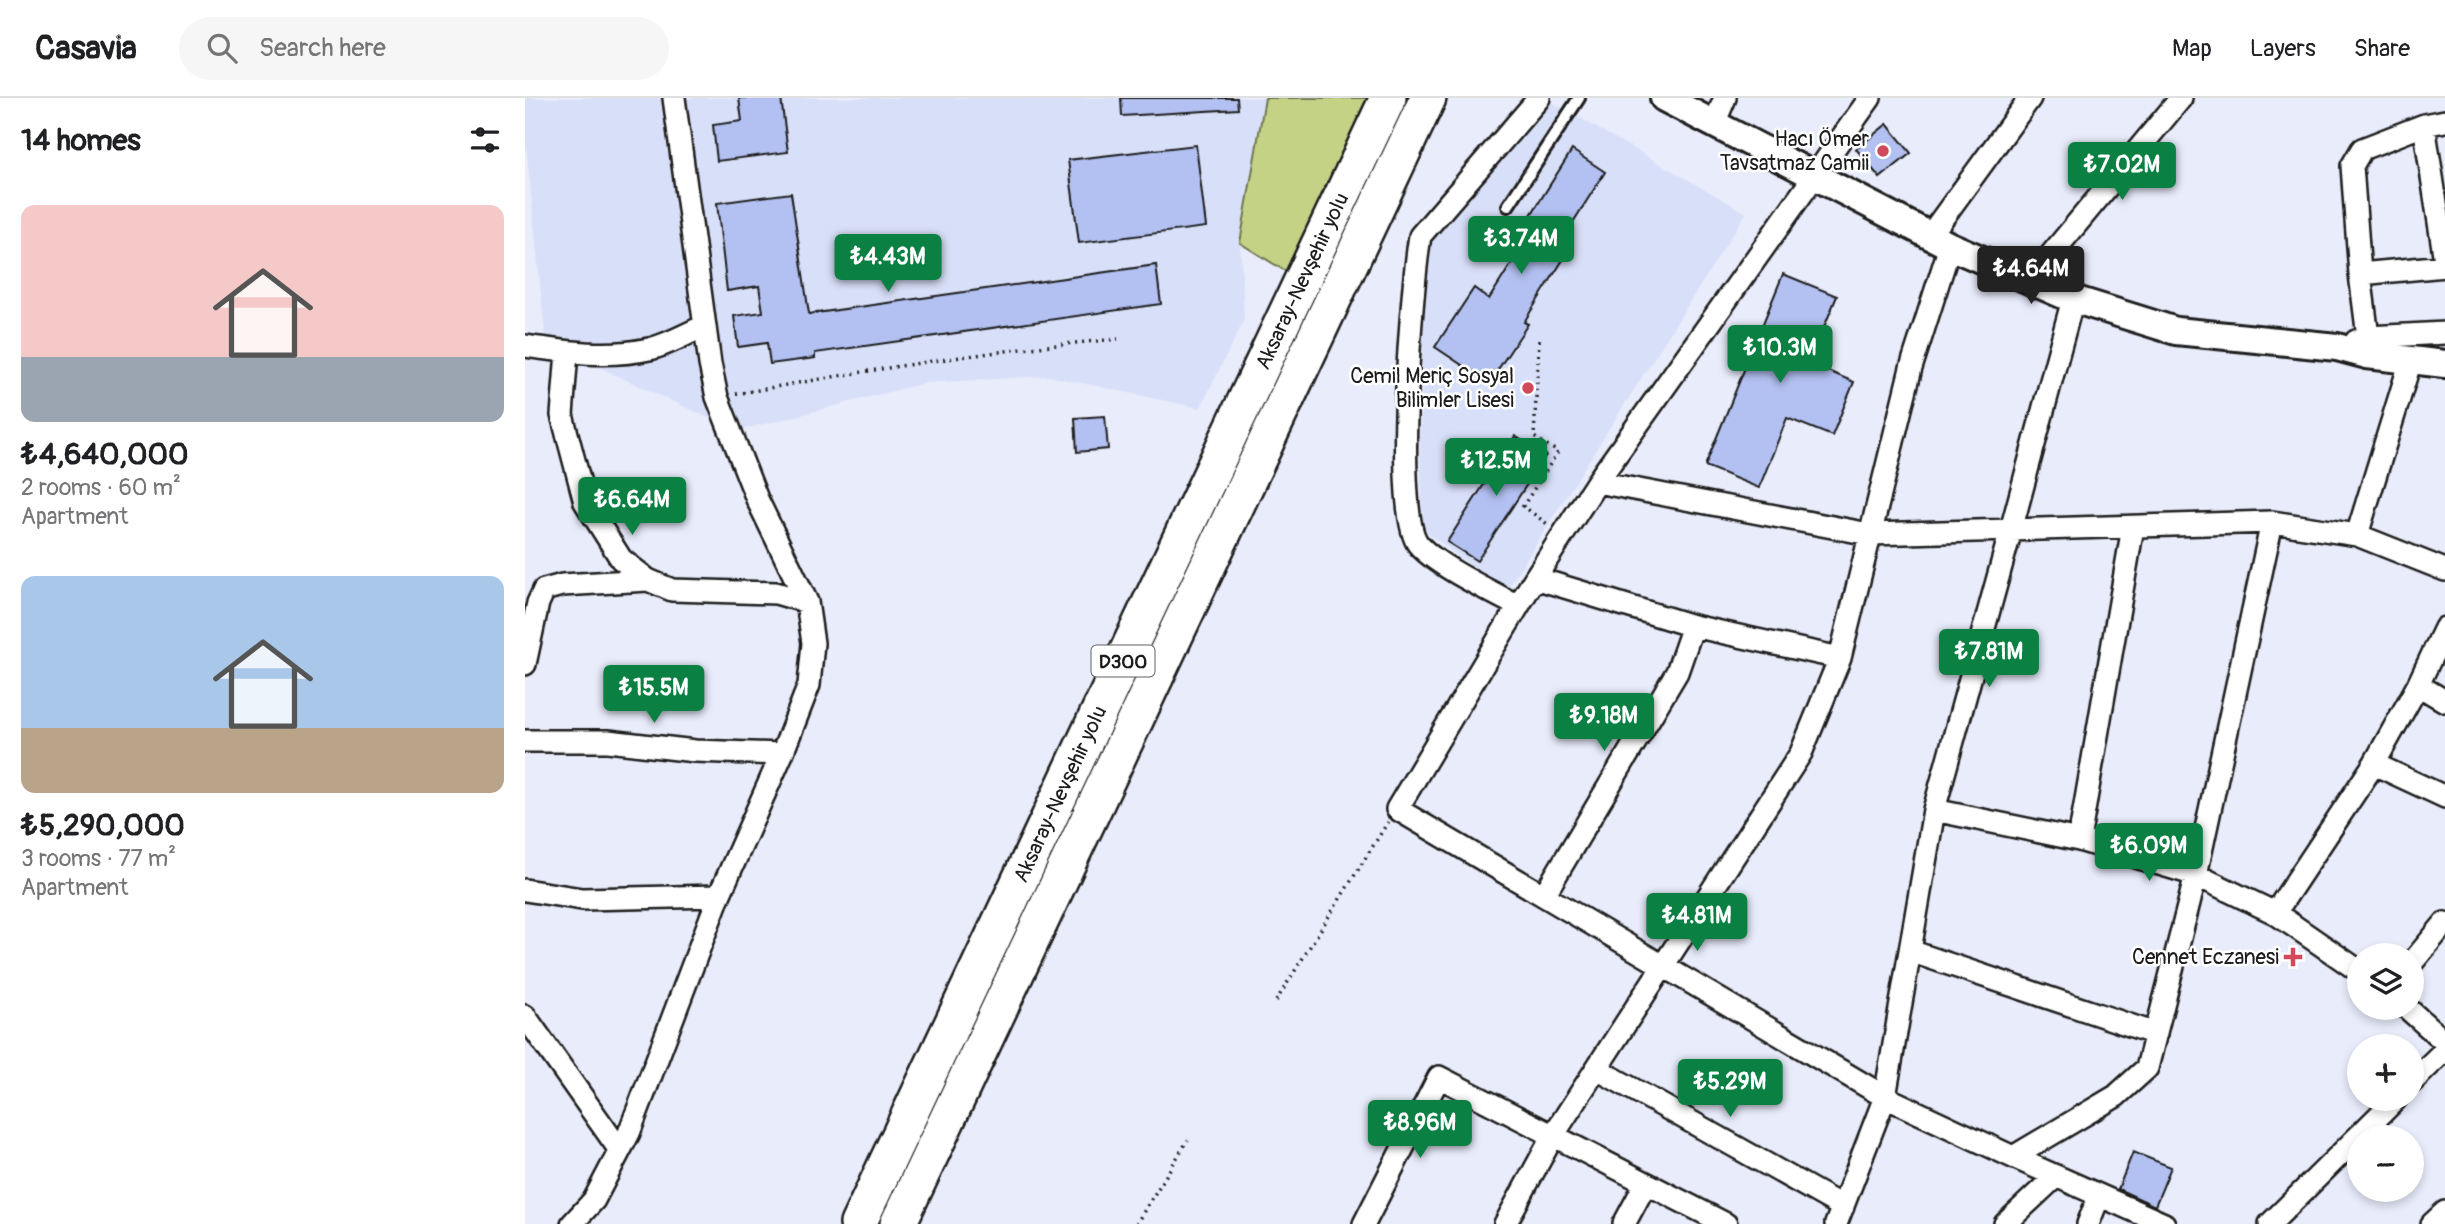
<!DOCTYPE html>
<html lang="en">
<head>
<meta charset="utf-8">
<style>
	:root { --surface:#fff; --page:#f6f6f6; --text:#202124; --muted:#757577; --line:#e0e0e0; --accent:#0b8043 }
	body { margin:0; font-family:Pangolin,sans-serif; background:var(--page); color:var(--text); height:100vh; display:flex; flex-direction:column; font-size:26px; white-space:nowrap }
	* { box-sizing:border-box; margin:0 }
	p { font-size:23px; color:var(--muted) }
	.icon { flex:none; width:38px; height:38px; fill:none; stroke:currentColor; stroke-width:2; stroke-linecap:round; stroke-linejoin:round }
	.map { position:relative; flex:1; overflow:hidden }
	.panel { display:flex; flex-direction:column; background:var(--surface); width:525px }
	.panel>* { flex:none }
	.buttons { position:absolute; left:1822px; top:845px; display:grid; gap:14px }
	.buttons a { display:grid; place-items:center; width:77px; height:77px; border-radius:50%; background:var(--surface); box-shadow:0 4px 10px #0003; font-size:35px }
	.price { position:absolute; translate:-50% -60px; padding:0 16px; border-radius:7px; background:var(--accent); color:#fff; font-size:23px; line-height:46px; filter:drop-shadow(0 2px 4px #0008) }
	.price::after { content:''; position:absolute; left:50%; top:42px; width:21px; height:16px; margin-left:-10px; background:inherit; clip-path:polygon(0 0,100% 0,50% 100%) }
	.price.active { background:#222; color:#fff }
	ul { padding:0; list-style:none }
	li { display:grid; align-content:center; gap:14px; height:371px; padding:0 21px }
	li span { display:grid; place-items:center; height:217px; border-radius:14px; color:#555 }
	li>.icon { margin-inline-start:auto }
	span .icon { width:126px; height:126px; fill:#fffc; stroke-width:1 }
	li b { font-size:30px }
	h2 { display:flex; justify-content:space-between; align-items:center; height:84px; padding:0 21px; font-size:30px }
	header { display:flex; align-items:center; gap:42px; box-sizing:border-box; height:98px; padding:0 35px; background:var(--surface); border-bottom:2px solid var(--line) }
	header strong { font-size:33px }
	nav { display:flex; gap:38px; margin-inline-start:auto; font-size:24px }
	.search { width:490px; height:63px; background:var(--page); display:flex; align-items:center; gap:18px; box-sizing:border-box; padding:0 24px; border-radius:38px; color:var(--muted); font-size:26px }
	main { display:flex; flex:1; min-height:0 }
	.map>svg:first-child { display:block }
	.built { fill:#d8dff8 }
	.green { fill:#c4d286; stroke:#707751; stroke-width:2 }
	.building { fill:#b3c1f2; stroke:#1c1c1c; stroke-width:2 }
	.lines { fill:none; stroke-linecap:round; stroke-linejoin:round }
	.service-casing { stroke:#1c1c1c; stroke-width:16 }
	.minor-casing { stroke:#1c1c1c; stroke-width:26 }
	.tertiary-casing { stroke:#1c1c1c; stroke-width:32 }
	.trunk-casing { stroke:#1c1c1c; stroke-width:40 }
	.path { stroke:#1c1c1c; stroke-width:3.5; stroke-dasharray:2 5; stroke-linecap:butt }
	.service { stroke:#fff; stroke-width:10 }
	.minor { stroke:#fff; stroke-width:21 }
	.tertiary { stroke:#fff; stroke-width:26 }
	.trunk { stroke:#fff; stroke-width:35 }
	.poi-dot { fill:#d1495b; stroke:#fff; stroke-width:2.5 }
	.labels { text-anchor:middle; stroke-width:5; stroke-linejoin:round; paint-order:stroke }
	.shield { fill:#fff; stroke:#606060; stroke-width:2 }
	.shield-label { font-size:19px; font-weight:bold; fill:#1c1c1c }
	.poi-label { font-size:21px; fill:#1c1c1c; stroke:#fff; text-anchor:end }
	.street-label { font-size:21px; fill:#1c1c1c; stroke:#fff }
</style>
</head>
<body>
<header>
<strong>Casavia</strong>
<div class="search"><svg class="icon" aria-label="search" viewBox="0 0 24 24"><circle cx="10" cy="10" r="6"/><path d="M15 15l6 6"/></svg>Search here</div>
<nav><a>Map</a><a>Layers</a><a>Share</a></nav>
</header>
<main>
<section class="panel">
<h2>14 homes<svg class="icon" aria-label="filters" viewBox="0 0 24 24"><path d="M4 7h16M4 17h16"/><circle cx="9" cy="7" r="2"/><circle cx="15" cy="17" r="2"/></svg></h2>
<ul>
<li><span style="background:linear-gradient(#f6c9c9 70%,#9aa5b1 0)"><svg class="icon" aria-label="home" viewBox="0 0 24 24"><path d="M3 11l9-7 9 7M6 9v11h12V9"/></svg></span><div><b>₺4,640,000</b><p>2 rooms · 60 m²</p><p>Apartment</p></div></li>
<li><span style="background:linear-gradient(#a9c7e8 70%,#b9a48a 0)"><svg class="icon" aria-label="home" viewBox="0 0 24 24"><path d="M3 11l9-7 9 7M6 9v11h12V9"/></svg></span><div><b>₺5,290,000</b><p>3 rooms · 77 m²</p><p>Apartment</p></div></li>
</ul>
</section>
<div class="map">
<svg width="1920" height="1126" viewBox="0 0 1920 1126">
	<rect width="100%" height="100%" fill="#e8ecfb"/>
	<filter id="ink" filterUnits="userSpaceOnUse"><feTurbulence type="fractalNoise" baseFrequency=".0143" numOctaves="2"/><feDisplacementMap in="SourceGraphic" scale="14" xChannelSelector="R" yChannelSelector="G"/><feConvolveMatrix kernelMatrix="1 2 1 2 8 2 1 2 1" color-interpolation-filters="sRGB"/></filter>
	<g filter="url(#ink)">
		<path class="built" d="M0,0H740L715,145L719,222L675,310L524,278L399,285L212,333L21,245L0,35Z
			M1023,2L1221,115L981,493L898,432L895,345L898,234L906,145Z"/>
		<path class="green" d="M740,0H842L765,176L715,145Z"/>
		<path class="building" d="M214,0H256L263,54L192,63L188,27L217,23Z
			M596,0H712L713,11L597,18Z
			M1362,26L1386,55L1355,80L1331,51Z
			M671,47L681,129L554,145L543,62Z
			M1047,52L1080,74L1031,151L1041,157L999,224L1003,226L964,285L910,249L949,190L964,201L1002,141L994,136Z
			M266,95L284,216L631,167L636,206L290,255V260L245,266L242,245L213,249L209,218L238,214L234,188L202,193L192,105Z
			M1258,176L1312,198L1284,265L1329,284L1307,338L1262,320L1234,390L1180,368Z
			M580,318L583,351L552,354L550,320Z
			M990,338L1021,357L952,463L922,444Z
			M1608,1054L1646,1069L1630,1108L1593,1091Z"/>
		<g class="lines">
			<g class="service-casing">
				<path id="service" d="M983,108L1054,0"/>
			</g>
			<g class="minor-casing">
				<path id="minor" d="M1345,0L1072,384L1010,480L872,711L1360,999L1488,1059L1639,1126
					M1189,26L1200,0
					M1899,27L1920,163
					M1406,136L1505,0
					M1835,176L1920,168
					M1505,182L1656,0
					M1843,239L1835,176L1827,68L1837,51L1899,27L1920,23
					M1831,243L1843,239L1920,235
					M0,248C42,254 83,260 124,251C143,247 162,235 180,228
					M42,254L37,317L60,404L96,461L123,482L147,492L251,495L282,504
					M1072,384L1344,436L1486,432L1548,201
					M1832,437L1886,262
					M1010,480L1168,528L1315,560
					M993,508C967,494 910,467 893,446C868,414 887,186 895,138L1014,0
					M0,566L13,505L19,492L37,487L123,482
					M1893,587L1920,603
					M0,643H83L170,653L257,656
					M1849,666L1920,699
					M1409,712L1554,742L1671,777L1750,815L1834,873
					M1554,742L1608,429
					M0,792L57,801L194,798
					M1019,797L1152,574L1168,528
					M1750,815L1849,666L1893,587L1920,530
					M1385,853L1631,936
					M1886,866L1920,825
					M1882,910L1920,944
					M0,918L94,1051
					M1072,971L1318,1109
					M1886,985L1920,952
					M1488,1059L1591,998L1622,970L1671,777L1747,424
					M47,1126L69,1102L104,1035L194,798L257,656L284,587L288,545L282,504L232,401L192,299L185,266L149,0
					M839,1126L914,979L1201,1126
					M980,1126L1029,1036L1276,655L1315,560L1386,270L1425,148
					M1099,1126L1121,1085
					M1311,1126L1360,999L1409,712L1486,432L1747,424L1832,437L1920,472
					M1480,1126L1531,1078
					M1563,1126L1574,1098
					M1745,1126L1871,1001
					M1907,1126L1920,1114"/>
			</g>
			<g class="tertiary-casing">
				<path id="tertiary" d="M1139,0L1425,148L1548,201L1651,233L1812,249L1842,257L1920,266"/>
			</g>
			<g class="trunk-casing">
				<path id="trunk" d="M333,1126L863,0
					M373,1126L903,0"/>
			</g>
			<path class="path" d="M1014,242L1009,339L1033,354L998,408L1025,428
				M211,296C338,273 465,252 593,241
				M751,903L863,724
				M611,1126L663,1042"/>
			<use href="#service" class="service"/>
			<use href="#minor" class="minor"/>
			<use href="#tertiary" class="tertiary"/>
			<use href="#trunk" class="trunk"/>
		</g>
	</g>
	<g class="poi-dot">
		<circle cx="1358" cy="53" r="7"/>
		<circle cx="1003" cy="290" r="7"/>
		<path d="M1764.5 848.5h7v7h7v7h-7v7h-7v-7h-7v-7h7z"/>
	</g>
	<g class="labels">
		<rect class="shield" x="566.5" y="547.5" width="63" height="31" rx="5"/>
		<g class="shield-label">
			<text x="598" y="570">D300</text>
		</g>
		<g class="poi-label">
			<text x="1344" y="48">Hacı Ömer<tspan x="1344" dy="24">Tavsatmaz Camii</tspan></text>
			<text x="989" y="285">Cemil Meriç Sosyal<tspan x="989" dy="24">Bilimler Lisesi</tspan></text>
			<text x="1754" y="866">Cennet Eczanesi</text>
		</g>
		<g class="street-label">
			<text transform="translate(777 183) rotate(-65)" y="7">Aksaray-Nevşehir yolu</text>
			<text transform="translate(535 696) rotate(-65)" y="7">Aksaray-Nevşehir yolu</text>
		</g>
	</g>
</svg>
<div class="buttons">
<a><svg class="icon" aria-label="layers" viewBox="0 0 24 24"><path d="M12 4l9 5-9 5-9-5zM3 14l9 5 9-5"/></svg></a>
<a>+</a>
<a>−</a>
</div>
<b class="price" style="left:1597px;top:104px">₺7.02M</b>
<b class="price" style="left:996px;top:178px">₺3.74M</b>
<b class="price" style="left:363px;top:196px">₺4.43M</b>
<b class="price active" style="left:1506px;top:208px">₺4.64M</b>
<b class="price" style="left:1255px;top:287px">₺10.3M</b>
<b class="price" style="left:971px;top:400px">₺12.5M</b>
<b class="price" style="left:107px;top:439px">₺6.64M</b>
<b class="price" style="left:1464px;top:591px">₺7.81M</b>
<b class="price" style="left:129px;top:627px">₺15.5M</b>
<b class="price" style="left:1079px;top:655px">₺9.18M</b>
<b class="price" style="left:1624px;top:785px">₺6.09M</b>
<b class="price" style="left:1172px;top:855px">₺4.81M</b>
<b class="price" style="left:1205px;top:1021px">₺5.29M</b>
<b class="price" style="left:895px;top:1062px">₺8.96M</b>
</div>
</main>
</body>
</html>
